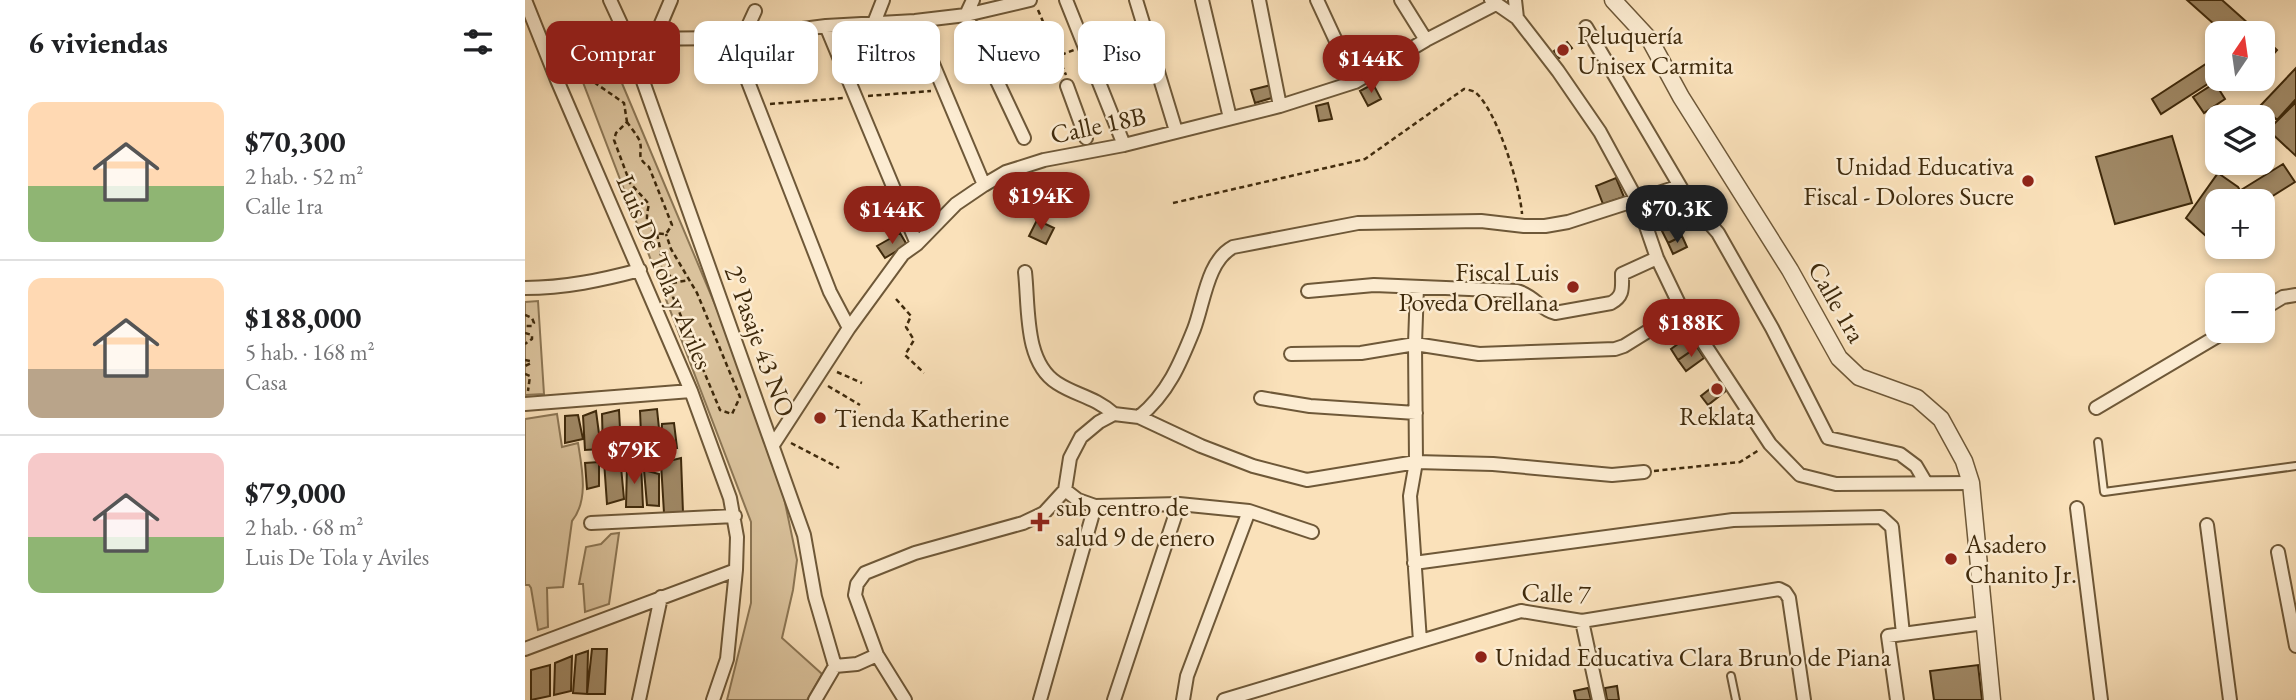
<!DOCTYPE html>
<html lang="es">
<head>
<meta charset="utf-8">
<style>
	:root { --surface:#fff; --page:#f6f6f6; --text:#202124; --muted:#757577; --line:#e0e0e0; --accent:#8f2418 }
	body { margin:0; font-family:"EB Garamond",serif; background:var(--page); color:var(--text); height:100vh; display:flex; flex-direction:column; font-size:26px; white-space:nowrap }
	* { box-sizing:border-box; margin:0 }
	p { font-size:23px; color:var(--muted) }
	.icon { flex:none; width:38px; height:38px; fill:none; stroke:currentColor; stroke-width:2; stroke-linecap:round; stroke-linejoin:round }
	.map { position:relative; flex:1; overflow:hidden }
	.sheet { display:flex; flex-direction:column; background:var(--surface); width:525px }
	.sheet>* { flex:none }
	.hud { position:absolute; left:21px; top:21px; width:665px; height:63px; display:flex; gap:14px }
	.needle { width:46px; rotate:13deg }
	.fabs { position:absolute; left:1680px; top:21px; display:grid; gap:14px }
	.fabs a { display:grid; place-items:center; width:70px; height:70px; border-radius:14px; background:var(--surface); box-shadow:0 4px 10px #0003; font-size:35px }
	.price { position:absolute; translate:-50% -60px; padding:0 16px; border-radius:24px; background:var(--accent); color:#fff; font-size:23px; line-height:46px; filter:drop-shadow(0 2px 4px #0008) }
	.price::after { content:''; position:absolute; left:50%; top:42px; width:21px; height:16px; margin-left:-10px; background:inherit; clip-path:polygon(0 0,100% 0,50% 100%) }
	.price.selected { background:#222; color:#fff }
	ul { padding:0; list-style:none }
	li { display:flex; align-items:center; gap:21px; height:175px; padding:0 28px }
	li+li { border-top:2px solid var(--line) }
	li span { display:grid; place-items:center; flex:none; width:196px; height:140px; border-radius:14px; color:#555 }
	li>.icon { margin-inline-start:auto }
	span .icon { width:84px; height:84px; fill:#fffc; stroke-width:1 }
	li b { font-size:30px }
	h2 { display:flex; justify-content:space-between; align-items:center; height:84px; padding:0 28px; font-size:30px }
	.chip { padding:0 24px; border-radius:14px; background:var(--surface); box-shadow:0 4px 10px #0003; font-size:24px; line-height:63px }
	.chip.selected { background:var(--accent); color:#fff }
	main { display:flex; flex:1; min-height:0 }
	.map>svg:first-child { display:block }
	.green { fill:#dac29c; stroke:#8c7654; stroke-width:2 }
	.building { fill:#a08966; stroke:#3f2a0c; stroke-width:2 }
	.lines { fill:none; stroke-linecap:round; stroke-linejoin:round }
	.service-casing { stroke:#6e5838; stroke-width:10 }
	.minor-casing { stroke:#6e5838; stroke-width:16 }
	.tertiary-casing { stroke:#6e5838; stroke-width:19 }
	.path { stroke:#3f2a0c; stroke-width:2.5; stroke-dasharray:5 3.5; stroke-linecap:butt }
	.service { stroke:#fcecd2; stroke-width:6 }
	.minor { stroke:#fcecd2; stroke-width:12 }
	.tertiary { stroke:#fcecd2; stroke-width:16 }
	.poi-dot { fill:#8f2418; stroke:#fcecd2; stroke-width:2.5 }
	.labels { text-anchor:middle; stroke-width:5; stroke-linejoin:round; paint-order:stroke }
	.poi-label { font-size:26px; fill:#3f2a0c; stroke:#fcecd2; text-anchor:start }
	.street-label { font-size:26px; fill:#3f2a0c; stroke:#fcecd2 }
</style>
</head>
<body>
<main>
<section class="sheet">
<h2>6 viviendas<svg class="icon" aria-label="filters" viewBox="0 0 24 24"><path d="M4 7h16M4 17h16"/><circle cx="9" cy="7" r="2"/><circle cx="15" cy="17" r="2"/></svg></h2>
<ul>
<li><span style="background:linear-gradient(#ffd9b3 60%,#8fb573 0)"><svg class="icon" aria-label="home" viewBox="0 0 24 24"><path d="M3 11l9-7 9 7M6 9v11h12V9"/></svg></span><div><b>$70,300</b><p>2 hab. · 52 m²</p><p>Calle 1ra</p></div></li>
<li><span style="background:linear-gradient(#ffd9b3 65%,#b9a48a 0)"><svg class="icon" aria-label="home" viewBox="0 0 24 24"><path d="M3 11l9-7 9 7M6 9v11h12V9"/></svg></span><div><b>$188,000</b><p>5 hab. · 168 m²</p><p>Casa</p></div></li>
<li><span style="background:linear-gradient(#f6c9c9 60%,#8fb573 0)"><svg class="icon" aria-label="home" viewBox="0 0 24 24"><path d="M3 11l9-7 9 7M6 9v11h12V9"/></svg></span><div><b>$79,000</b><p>2 hab. · 68 m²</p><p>Luis De Tola y Aviles</p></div></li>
</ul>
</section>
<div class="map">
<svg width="1771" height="700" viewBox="0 0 1771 700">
	<rect width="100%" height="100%" fill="#fae1ba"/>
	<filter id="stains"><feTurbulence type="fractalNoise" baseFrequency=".00286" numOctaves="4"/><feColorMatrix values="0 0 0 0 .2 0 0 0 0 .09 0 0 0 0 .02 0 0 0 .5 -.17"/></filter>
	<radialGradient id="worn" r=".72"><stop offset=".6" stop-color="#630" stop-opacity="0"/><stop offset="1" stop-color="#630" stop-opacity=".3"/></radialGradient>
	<path class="green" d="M83,50L194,314L259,498L272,560L268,590L257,638L297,674L282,700H202L226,603V522L51,64Z
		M13,301L19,394L0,395V302Z
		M32,414L37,447L53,443C57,468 64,500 47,521L38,587L22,588L23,627L13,630L6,588L4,585H0V419Z
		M94,533L84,604L60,612L58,584H54L61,547L76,544L86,534Z"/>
	<path class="building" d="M1662,0H1697L1734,33H1699Z
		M1738,37L1752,50L1738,66Z
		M1042,42L1047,48L1034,58L1029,51Z
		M1687,60L1692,69V78L1636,114L1627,99Z
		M1771,68V99L1752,120L1736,105Z
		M1690,83L1700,99L1679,113L1668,97Z
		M848,84L856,99L843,106L835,91Z
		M746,85L750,97L730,103L726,90Z
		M1771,102V156L1743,130Z
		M803,103L807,119L794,121L791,106Z
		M1647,136L1667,203L1590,224L1571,157Z
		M1758,164L1770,182L1738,202L1723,201L1716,190Z
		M1693,173L1713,187L1721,201H1692V230L1682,237L1661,218Z
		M1091,178L1099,197L1078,204L1071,186Z
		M1154,192L1160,204L1131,218L1125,206Z
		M512,220L529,228L521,244L504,236Z
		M1151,225L1157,236L1143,243L1137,231Z
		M375,233L382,245L360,258L352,246Z
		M1157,236L1162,247L1148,254L1143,243Z
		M1164,336L1172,347L1153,360L1146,349Z
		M1172,347L1179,358L1161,371L1153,360Z
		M1195,381L1202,390L1183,405L1176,396Z
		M132,409L137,458L117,457L115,411Z
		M94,410L96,447L78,451L77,414Z
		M71,411L76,449L60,450L58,416Z
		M53,415L58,439L40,443V416Z
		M149,423L152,448H136L137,424Z
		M95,456L99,499L82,504L79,461Z
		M156,458L158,513H139L136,463Z
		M74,462V486L62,489L60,463Z
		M116,463L118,507H101L102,465Z
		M119,470L134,474V506L122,505Z
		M67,649H82L80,694H62Z
		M63,651L62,694L48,693L51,655Z
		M47,656L46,691L29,695L30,663Z
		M25,665V696L6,700V670Z
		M1453,665L1457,700H1409L1405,671Z
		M1092,686L1094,700H1082L1080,688Z
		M1063,688L1066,700H1051L1049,691Z"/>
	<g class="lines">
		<g class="service-casing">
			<path id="service" d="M1573,442L1579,492L1771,466
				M1206,676L1211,700"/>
		</g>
		<g class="minor-casing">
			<path id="minor" d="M0,0L32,80L166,391L205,498L212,537L211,570L202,659L188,700
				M85,0L103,39L279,535L290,597L310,666L290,700
				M448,0L441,15L499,138
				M541,0L599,145
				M611,0L651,131
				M677,0L705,118
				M734,0L755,106
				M792,0L830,82
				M876,0L901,40
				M966,0L992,18L1033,71L1075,132L1112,200L1132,258L1157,310L1245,444L1275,475L1311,484L1446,483
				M990,0L992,18
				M390,21L459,185
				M349,23L358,0
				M301,26L392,244
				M1061,27L1162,198L1193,233L1247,328L1303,438L1375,454L1391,466L1401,483
				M218,37L230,11
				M206,38L305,292L324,328
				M103,39L206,38L301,26L390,21L441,15L505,0
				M129,40L146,0
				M542,86L561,138
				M500,272C504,308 499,362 532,383C552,396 568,396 589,414
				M892,287L890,344L891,462L885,496L895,641
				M0,288C40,288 77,280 115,270
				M783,291L849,285L992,291C1008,295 1016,310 1030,313L1086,303C1099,296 1097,288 1097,274L1132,258
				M1738,309L1758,297L1771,295
				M766,354L836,353L890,344L954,354L1090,349L1099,346L1157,310
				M736,398L785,406L891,413
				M0,404L166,391
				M1571,408L1701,331
				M614,417C643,393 655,364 669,329C679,303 682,261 708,247L833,223L956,221L999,226H1020L1043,222L1155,186
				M248,445L324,328L378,254L392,244L431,204L459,185L481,172L519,160L599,145L755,106L830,82L901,40L971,4
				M540,490L553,500L570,506L654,504L724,511L787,532
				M1552,508L1576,700
				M66,523L210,516
				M1682,525L1705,700
				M1753,552L1771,646
				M889,563L1208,520L1356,517L1367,527L1378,634
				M1057,621L1074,700
				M0,649L211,570
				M352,655L380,700
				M310,666L332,664L352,655L330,595L332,584L340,573L390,553L498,523L519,513L540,490L545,458L556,437L574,422L589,414L614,417L676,446L728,466L782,480L891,462L968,464L1087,475L1119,472
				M114,700L136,597
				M515,700L570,506
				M589,700L654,504
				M658,700L662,676L724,511
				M699,700L996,611L1057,621L1254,589L1260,592L1264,598L1279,700
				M1372,700L1363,636L1459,623"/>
		</g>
		<g class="tertiary-casing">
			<path id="tertiary" d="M1088,0L1125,40L1156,97L1265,270L1314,358L1334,377L1392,398L1416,419L1439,461L1446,483L1467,700"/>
		</g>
		<path class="path" d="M513,10L541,75
			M536,55L549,50
			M45,79L63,78L99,103L102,122
			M343,96L406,91
			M245,104L319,98
			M102,122C106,128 113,136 115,142C118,154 110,157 124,167L147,225L141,234C120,234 120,221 124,204L105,183L89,140L91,133Z
			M648,203L840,159L939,89C941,89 948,91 950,92C972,110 995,186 997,214
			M132,234L136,253L134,265L145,276L148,297L195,410L207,414L215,397L172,293L146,249L141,234
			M147,283L165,280
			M371,299L386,316L381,327L389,340L380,355L399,373
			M0,315L7,318L9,323L7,326H0
			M0,333L7,335V339L0,344
			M0,360L5,361L6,363L0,366
			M312,372L337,383
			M0,374L5,376L3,391
			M303,386L335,405
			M266,443L314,468
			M1129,471L1215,462L1234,450"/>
		<use href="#service" class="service"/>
		<use href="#minor" class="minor"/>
		<use href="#tertiary" class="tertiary"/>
	</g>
	<g class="poi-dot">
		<circle cx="1038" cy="50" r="7"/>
		<circle cx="1503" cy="181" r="7"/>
		<circle cx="1048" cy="287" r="7"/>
		<circle cx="1192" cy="389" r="7"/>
		<circle cx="295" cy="418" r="7"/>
		<path d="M511.5 511.5h7v7h7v7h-7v7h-7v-7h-7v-7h7z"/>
		<circle cx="1426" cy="559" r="7"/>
		<circle cx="956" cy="657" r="7"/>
	</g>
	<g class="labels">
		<g class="poi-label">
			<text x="1052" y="44">Peluquería<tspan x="1052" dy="30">Unisex Carmita</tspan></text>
			<text x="1489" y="175" text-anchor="end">Unidad Educativa<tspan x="1489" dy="30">Fiscal - Dolores Sucre</tspan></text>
			<text x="1034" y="281" text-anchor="end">Fiscal Luis<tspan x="1034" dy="30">Poveda Orellana</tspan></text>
			<text x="1192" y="425" text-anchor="middle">Reklata</text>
			<text x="309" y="427">Tienda Katherine</text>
			<text x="531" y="516">sub centro de<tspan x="531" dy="30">salud 9 de enero</tspan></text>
			<text x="1440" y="553">Asadero<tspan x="1440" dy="30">Chanito Jr.</tspan></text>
			<text x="970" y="666">Unidad Educativa Clara Bruno de Piana</text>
		</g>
		<g class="street-label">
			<text transform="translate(573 125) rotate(-12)" y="9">Calle 18B</text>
			<text transform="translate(140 272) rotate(67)" y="9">Luis De Tola y Aviles</text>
			<text transform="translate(1312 302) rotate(60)" y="9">Calle 1ra</text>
			<text transform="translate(235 341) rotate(70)" y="9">2° Pasaje 43 NO</text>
			<text transform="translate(1031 593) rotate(2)" y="9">Calle 7</text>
		</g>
	</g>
	<rect width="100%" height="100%" filter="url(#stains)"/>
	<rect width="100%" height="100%" fill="url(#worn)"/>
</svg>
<div class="fabs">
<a><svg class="needle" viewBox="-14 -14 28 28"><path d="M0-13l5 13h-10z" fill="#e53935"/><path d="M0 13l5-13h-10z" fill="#757577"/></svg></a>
<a><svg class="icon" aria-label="layers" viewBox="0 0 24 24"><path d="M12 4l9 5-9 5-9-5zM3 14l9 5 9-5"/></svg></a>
<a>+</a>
<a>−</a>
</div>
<b class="price" style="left:846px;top:95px">$144K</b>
<b class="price" style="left:516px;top:232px">$194K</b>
<b class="price selected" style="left:1152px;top:245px">$70.3K</b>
<b class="price" style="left:367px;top:246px">$144K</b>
<b class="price" style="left:1166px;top:359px">$188K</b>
<b class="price" style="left:109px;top:486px">$79K</b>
<div class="hud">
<a class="chip selected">Comprar</a>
<a class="chip">Alquilar</a>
<a class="chip">Filtros</a>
<a class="chip">Nuevo</a>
<a class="chip">Piso</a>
</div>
</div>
</main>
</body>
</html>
